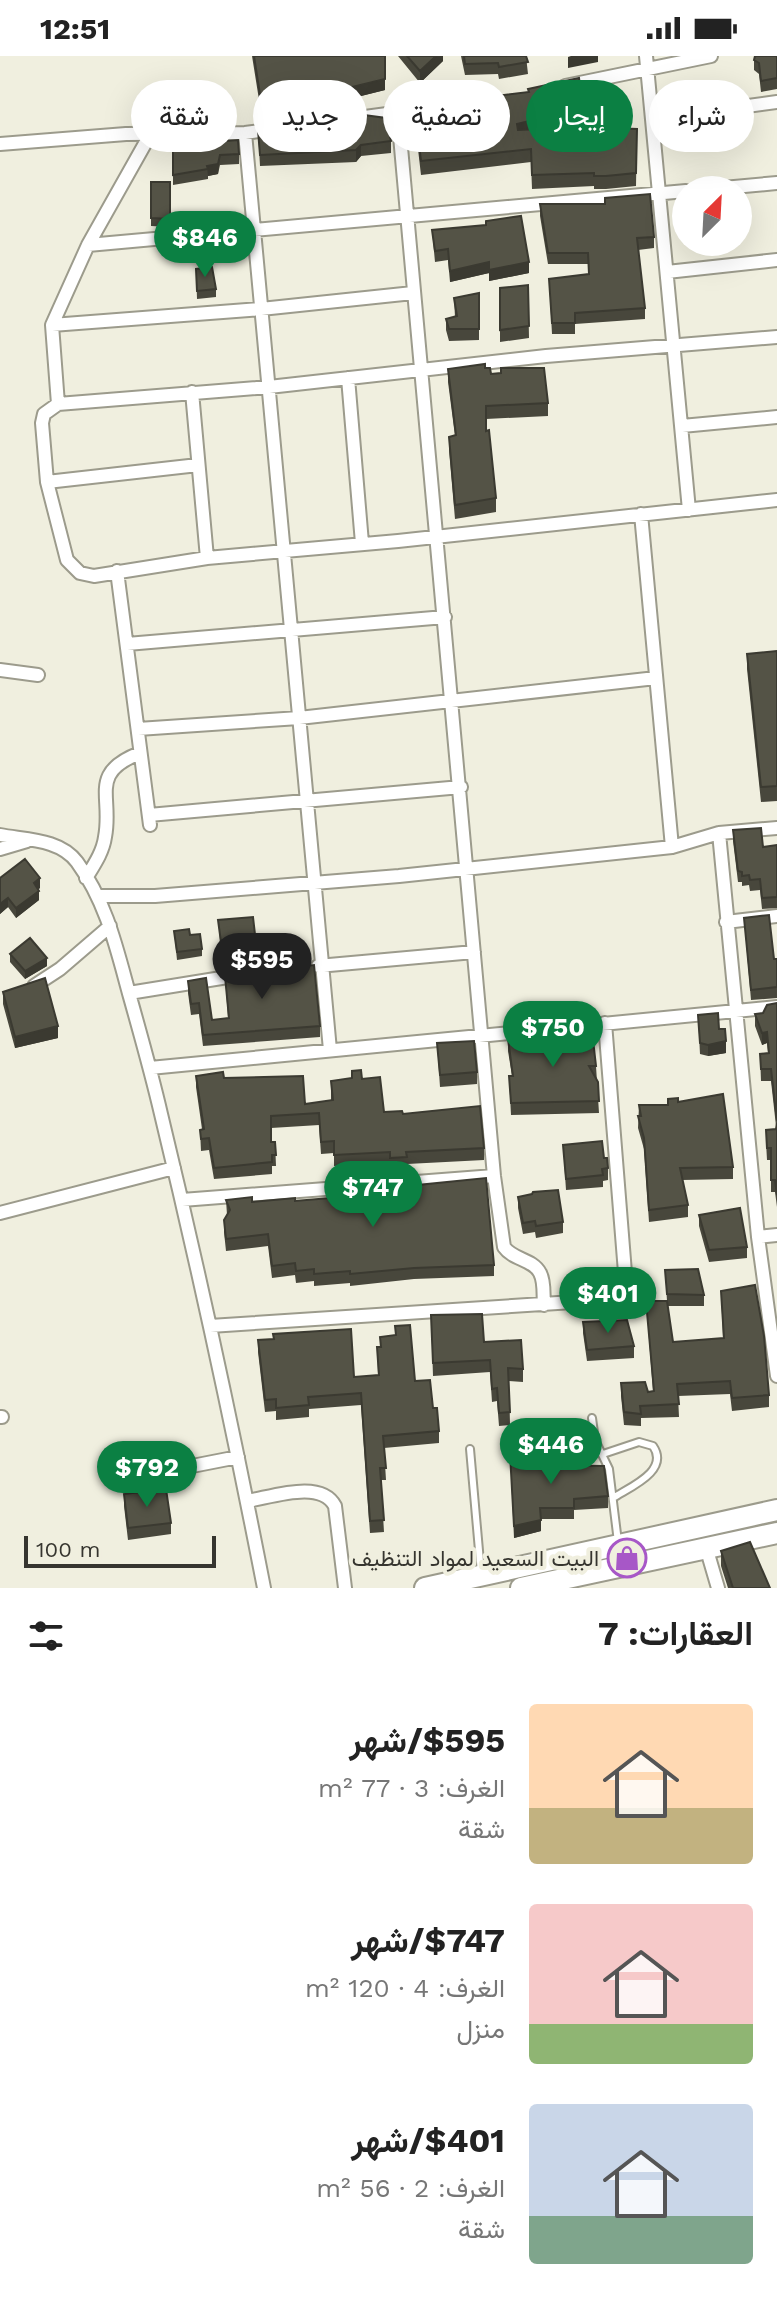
<!DOCTYPE html>
<html lang="ar">
<head>
<meta charset="utf-8">
<style>
	:root { --surface:#fff; --page:#f2f2f2; --text:#222; --muted:#767676; --accent:#0b8043 }
	body { margin:0; font-family:"Work Sans",Vazirmatn,sans-serif; background:var(--page); color:var(--text); direction:rtl; height:100vh; display:flex; flex-direction:column; font-size:30px; white-space:nowrap }
	* { box-sizing:border-box; margin:0 }
	p { font-size:26px; color:var(--muted) }
	.icon { flex:none; width:44px; height:44px; fill:none; stroke:currentColor; stroke-width:2; stroke-linecap:round; stroke-linejoin:round }
	.map { position:relative; height:1532px; overflow:hidden; direction:ltr }
	.details { display:flex; flex-direction:column; background:var(--surface); flex:1 }
	.details>* { flex:none }
	.guide { position:absolute; left:24px; top:24px; width:730px; height:72px; direction:rtl; display:flex; gap:16px }
	.needle { width:52px; rotate:24deg }
	.tools { position:absolute; left:672px; top:120px; display:grid; gap:16px }
	.tools a { display:grid; place-items:center; width:80px; height:80px; border-radius:50%; background:var(--surface); box-shadow:0 8px 32px #0002; font-size:40px }
	.scale { position:absolute; left:24px; bottom:20px; width:192px; box-sizing:border-box; padding-left:8px; border:4px solid #36352f; border-top:0; font-size:22px; line-height:28px; white-space:nowrap; color:#36352f; -webkit-text-stroke:6px #f0efdf; paint-order:stroke }
	.price { position:absolute; translate:-50% -68px; padding:0 18px; border-radius:28px; background:var(--accent); color:#fff; font-size:26px; line-height:52px; filter:drop-shadow(0 2px 4px #0008) }
	.price::after { content:''; position:absolute; left:50%; top:48px; width:24px; height:18px; margin-left:-12px; background:inherit; clip-path:polygon(0 0,100% 0,50% 100%) }
	.price.current { background:#222; color:#fff }
	ul { padding:0; list-style:none }
	li { display:flex; align-items:center; gap:24px; height:200px; padding:0 24px }
	li span { display:grid; place-items:center; flex:none; width:224px; height:160px; border-radius:8px; color:#555 }
	li>.icon { margin-inline-start:auto }
	span .icon { width:96px; height:96px; fill:#fffc; stroke-width:1 }
	li b { font-size:34px }
	h2 { display:flex; justify-content:space-between; align-items:center; height:96px; padding:0 24px; font-size:34px }
	.pill { padding:0 28px; border-radius:36px; background:var(--surface); box-shadow:0 8px 32px #0002; font-size:28px; line-height:72px }
	.pill.current { background:var(--accent); color:#fff }
	.status { display:flex; justify-content:space-between; align-items:center; height:56px; padding:0 40px; background:var(--surface); direction:ltr }
	.status svg { height:22px; fill:currentColor }
	.map>svg:first-child { display:block }
	.lines { fill:none; stroke-linecap:round; stroke-linejoin:round }
	.lane-casing { stroke:#9c9b8c; stroke-width:10 }
	.street-casing { stroke:#9c9b8c; stroke-width:16 }
	.primary-casing { stroke:#9c9b8c; stroke-width:24 }
	.lane { stroke:#fff; stroke-width:6 }
	.street { stroke:#fff; stroke-width:12 }
	.primary { stroke:#fff; stroke-width:20 }
	.wall { fill:#48473c }
	.shaded-wall { fill:#3b3a31 }
	.building { fill:#545346; stroke:#3b3a31; stroke-width:2 }
	.labels { text-anchor:middle; stroke-width:8; stroke-linejoin:round; paint-order:stroke }
	.poi-label { font-size:22px; fill:#36352f; stroke:#f0efdf; text-anchor:end }
</style>
</head>
<body>
<div class="status"><b>12:51</b><svg viewBox="0 0 49 12"><path d="M0 12V9h3v3zM5 12V6h3v6zM10 12V3h3v9zM15 12V0h3v12zM26 1h20v11H26zM47 4h2v5h-2z"/></svg></div>
<div class="map">
<svg width="777" height="1532" viewBox="0 0 777 1532">
	<rect width="100%" height="100%" fill="#f0efdf"/>
	<g class="lines">
		<g class="lane-casing">
			<path id="lane" d="M592,1362L595,1384L609,1413L618,1486
				M470,1393L481,1517
				M603,1398L639,1386L653,1390C670,1415 630,1431 613,1442"/>
		</g>
		<g class="street-casing">
			<path id="street" d="M646,0L689,454
				M565,30L711,0
				M398,58L494,1120L504,1191C513,1204 533,1203 540,1217C545,1226 543,1239 544,1249
				M652,63L777,46
				M151,77L88,189L52,269L58,348L44,358L42,367L47,426L67,504L80,517L94,520L207,502L398,485L777,444
				M245,77L330,994
				M0,88L126,78L245,77L484,45
				M701,134L777,127
				M88,189L686,135
				M667,216L777,204
				M52,269L261,253L413,237
				M348,322L362,487
				M192,336L207,502
				M58,348L269,331L546,300L777,281
				M682,370L777,361
				M47,426L198,409
				M641,458L672,791
				M117,515L150,769
				M127,588L445,561
				M0,614L38,619
				M138,673L299,662L656,622
				M149,759L461,731
				M719,777L758,1181L777,1320
				M0,779C27,784 60,783 77,806C107,847 117,894 130,941C141,980 152,1019 161,1058C199,1215 233,1373 264,1532
				M0,793L27,785
				M86,822C94,809 103,796 105,781C113,740 88,717 140,697
				M97,840H155L399,820L672,791L719,777L777,772
				M726,866L777,860
				M318,910L474,896
				M34,930L60,913L110,870
				M129,937L240,919
				M150,1012L777,951
				M182,1144L494,1120
				M0,1157L174,1112
				M758,1181L777,1179
				M210,1270L619,1243L624,1238L626,1229L605,967
				M0,1361H2
				M126,1423L238,1401
				M247,1445C272,1441 321,1423 335,1450L345,1532
				M706,1491L718,1532"/>
		</g>
		<g class="primary-casing">
			<path id="primary" d="M425,1532L777,1454
				M521,1532L777,1477"/>
		</g>
		<use href="#lane" class="lane"/>
		<use href="#street" class="street"/>
		<use href="#primary" class="primary"/>
	</g>
	<path class="wall" d="M252,0H385V34L349,43V51L321,53L320,44L287,50H260Z
		M398,0H443V5L420,27Z
		M461,0H526L528,18L499,23L498,18L465,19Z
		M777,0V33L761,36L759,18L754,14V4Z
		M470,43L583,66L553,73H637L636,130L606,133H594V130L532,133L531,106L421,119L416,76V63L470,55Z
		M258,74L391,85V97L361,100L356,106L260,110Z
		M173,89L239,98V108L220,109L218,118L208,120V123L173,129Z
		M151,126H170V171L151,170Z
		M540,148L654,181V192L638,194L645,252V263L575,268V278H552L549,223L588,218V208H548L540,160Z
		M432,174L529,217L489,225V217L450,226L448,204L435,206Z
		M196,213L216,233V241L197,243Z
		M528,229L529,282L500,286V232Z
		M479,237V284L449,285L446,274V263L455,261L454,242Z
		M485,312L491,318L548,347V360L486,363V375L496,442V456L455,463L449,394V381L455,380L448,326V313Z
		M777,595V745L761,746L747,613V598Z
		M733,774L763,791L777,789V852L762,853L760,834L750,835L749,829L742,830V826H738L733,785Z
		M0,822L40,832L38,833L39,844L16,862L8,851L0,858Z
		M744,862L774,903H777V942L751,944Z
		M218,864L257,896V908L223,913Z
		M174,875L190,879L202,893V900L177,904Z
		M10,898L47,910L25,923L10,906Z
		M225,920L320,970V981L203,990L199,958L191,959L188,937V925L212,964L228,962Z
		M3,936L58,982L15,992L3,948Z
		M777,947V1151L775,1136H771V1104H767L766,1086V1074L776,1073V1070L771,1025H761L760,998L768,997L767,987L762,989L755,970V958L763,957Z
		M698,959L719,973L726,997L708,1000L700,998Z
		M508,983L596,1010L599,1057L511,1059L509,1020H512L508,995Z
		M437,987L477,1016V1028L440,1031Z
		M352,1015L362,1023L384,1056L403,1058L484,1092V1104L407,1108V1112L390,1114V1108L334,1110V1097L321,1098L319,1069L271,1072V1086H275L276,1110H272V1118L214,1123L209,1094L201,1095L200,1074L202,1073L196,1031V1020L224,1022L305,1048L331,1045V1025L352,1022Z
		M678,1046L733,1111V1123L682,1124L688,1149V1161L649,1166L644,1093L638,1072L639,1049H668Z
		M563,1089L604,1102L608,1112V1124L603,1125V1131L566,1134Z
		M371,1139L494,1209V1220L414,1223L350,1230V1227L314,1230V1225L296,1227L295,1219L272,1222L268,1190L226,1195L224,1176V1164L227,1159L226,1144L252,1146L295,1145Z
		M518,1141L563,1166V1177L536,1182L535,1176L523,1178L518,1152Z
		M699,1159L747,1191V1202L709,1206L699,1170Z
		M665,1214L704,1239V1250H668L673,1286L723,1282L721,1235L769,1339V1351L732,1355L730,1338L678,1340L679,1361L641,1362V1370L624,1369L621,1340V1327L648,1336L653,1335L646,1245H667Z
		M431,1259L484,1286L523,1313V1326L509,1325L510,1369L499,1370L497,1345L492,1346L490,1316L433,1320Z
		M583,1266L634,1290V1302L587,1305L583,1277Z
		M395,1270L415,1325L433,1352L439,1375V1387L384,1392L386,1424H381L384,1476L370,1477L361,1349L309,1353V1361L276,1364V1355L265,1356L258,1296V1284L354,1321L378,1319L377,1291H380V1281L395,1279Z
		M510,1397L535,1409L608,1440V1452L574,1454V1463H541V1475L514,1482Z
		M124,1438L171,1467V1478L128,1484L124,1450Z
		M721,1495L770,1532H728L721,1510Z"/>
	<path class="shaded-wall" d="M436,0H443V5L420,27V15Z
		M571,0H598V6L568,12V1Z
		M385,23V34L349,43L348,32Z
		M583,52V66L517,81V68Z
		M361,89V100L356,106V94Z
		M220,99L218,118L208,120L207,110Z
		M489,206V217L450,226V215Z
		M529,206V217L489,225V214Z
		M40,822V832L34,837V827Z
		M39,835V844L16,862V852Z
		M8,842V851L0,858V848Z
		M47,902V910L25,923V915Z
		M58,970V982L15,992V981Z
		M767,976V987L762,989V977Z
		M726,985V997L708,1000V989Z
		M541,1464V1475L514,1482V1470Z"/>
	<path class="building" d="M254,0H385V23L348,32L349,39L321,42L320,33L287,39H260Z
		M407,0H436L420,15Z
		M464,0H526L528,6L499,11L498,7L465,8Z
		M755,0H777V22L761,25L759,7L754,4Z
		M579,22L583,52L517,68L518,74L584,71L637,73L636,117L606,120H594V117L532,119L531,93L421,105L416,63L472,55L470,43L529,36L528,33Z
		M364,59L386,62L391,85L361,89L356,94L260,99L258,74L335,68V63Z
		M238,84L239,98L220,99L218,108L207,110L208,113L173,119V89Z
		M151,126H170V163L151,162Z
		M650,138L654,181L637,182L645,252L575,257V267H552L549,223L589,218L588,197H548L540,148H605V142Z
		M521,160L529,206L489,214V206L450,215L448,193L435,195L432,174L486,169V165Z
		M212,211L216,233L197,235L196,213Z
		M528,229L529,270L500,274V232Z
		M479,237V273H449L446,263L457,260L454,242Z
		M485,308V312H490L491,318L501,317V312H544L548,347L486,350V375L489,374L496,442L455,449L449,381L456,379L448,313Z
		M777,595V730L761,731L747,598Z
		M761,772L763,791L777,789V841L762,842L760,823L750,824L749,819L742,820V816L738,815L733,774Z
		M25,803L40,822L34,827L39,835L16,852L8,842L0,848V822Z
		M769,859L774,903H777V931L751,934L744,862Z
		M253,861L257,896L223,901L218,864Z
		M189,873L190,879L200,878L202,893L177,896L174,875Z
		M30,882L47,902L25,915L10,898Z
		M314,909L320,970L203,979L199,947L191,948L188,925L206,922L212,964L229,962L225,920Z
		M45,922L58,970L15,981L3,936Z
		M777,947V1065L771,1013H761L760,998L769,997L767,976L762,977L755,958L763,957L767,949Z
		M718,957L719,973H725L726,985L708,989L700,987L698,959Z
		M592,975L596,1010H589L598,1026L599,1045L511,1047L509,1020H513L508,983L557,981Z
		M474,985L477,1016L440,1019L437,987Z
		M361,1014L362,1023L380,1021L384,1056L402,1055L403,1058L480,1050L484,1092L406,1096L407,1101L390,1102V1096L334,1099V1085L321,1086L319,1057L271,1060V1086H275L276,1099H272V1106L214,1112L209,1082L201,1083L200,1074L204,1073L196,1020L223,1016L224,1022L303,1020L305,1048L333,1044L331,1025L352,1022V1015Z
		M723,1038L733,1111L680,1112L688,1149L649,1154L644,1082L638,1060H641L639,1049H668V1043L678,1042V1046Z
		M777,1067V1139L775,1124H771V1092H767L766,1074L776,1073Z
		M602,1085L604,1102H607L608,1112L602,1113L603,1119L566,1123L563,1089Z
		M486,1122L494,1209L414,1212L350,1218V1215L314,1218V1213L296,1215L295,1207L272,1210L268,1178L226,1183L224,1164L230,1154L226,1144L252,1141V1146L295,1142V1145L342,1141V1136L370,1134L371,1139L419,1135L418,1129Z
		M558,1134L563,1166L536,1170L535,1165L523,1167L518,1141L532,1138L533,1136Z
		M740,1152L747,1191L709,1194L699,1159Z
		M698,1213L704,1239L667,1238L665,1214Z
		M755,1229L764,1280L769,1339L732,1342L730,1325L677,1328L679,1348L640,1350L641,1358L624,1356L621,1327L645,1326L648,1336L654,1335L646,1245H667L673,1286L724,1282L721,1235Z
		M482,1258L484,1286L521,1284L523,1313L508,1312L510,1356L499,1357L497,1332L492,1333L490,1304L433,1307L431,1259Z
		M627,1264L634,1290L587,1294L583,1266Z
		M410,1269L415,1325L430,1324L433,1352H437L439,1375L383,1380L386,1412H380L384,1464L370,1465L361,1337L308,1341L309,1349L276,1352V1343L265,1344L258,1284L274,1283L273,1278L351,1273L354,1321L379,1319L377,1291H381L380,1281L396,1279L395,1270Z
		M533,1396L535,1409L604,1410L608,1440L574,1443V1452H540L541,1464L514,1470L510,1397Z
		M166,1433L171,1467L128,1472L124,1438Z
		M750,1486L770,1532H733L721,1495Z"/>
	<defs>
		<g id="shop-ring" transform="scale(2)"><circle r="9.5" fill="#f0efdf" stroke="#a757c7" stroke-width="1.5"/><path d="M-5-2.5h2.3a2.7 3.5 0 0 1 5.4 0H5L5.5 6h-11ZM-1.5-2.5h3a1.5 2.3 0 0 0-3 0Z" fill="#a757c7"/></g>
	</defs>
	<g fill-rule="evenodd">
		<use href="#shop-ring" x="627" y="1502"/>
	</g>
	<g class="labels">
		<g class="poi-label">
			<text x="599" y="1510">البيت السعيد لمواد التنظيف</text>
		</g>
	</g>
</svg>
<div class="tools">
<a><svg class="needle" viewBox="-14 -14 28 28"><path d="M0-13l5 13h-10z" fill="#e53935"/><path d="M0 13l5-13h-10z" fill="#767676"/></svg></a>
</div>
<div class="scale">100 m</div>
<b class="price" style="left:205px;top:223px">$846</b>
<b class="price current" style="left:262px;top:945px">$595</b>
<b class="price" style="left:553px;top:1013px">$750</b>
<b class="price" style="left:373px;top:1173px">$747</b>
<b class="price" style="left:608px;top:1279px">$401</b>
<b class="price" style="left:551px;top:1430px">$446</b>
<b class="price" style="left:147px;top:1453px">$792</b>
<div class="guide">
<a class="pill">شراء</a>
<a class="pill current">إيجار</a>
<a class="pill">تصفية</a>
<a class="pill">جديد</a>
<a class="pill">شقة</a>
</div>
</div>
<section class="details">
<h2>العقارات: 7<svg class="icon" aria-label="filters" viewBox="0 0 24 24"><path d="M4 7h16M4 17h16"/><circle cx="9" cy="7" r="2"/><circle cx="15" cy="17" r="2"/></svg></h2>
<ul>
<li><span style="background:linear-gradient(#ffd9b3 65%,#c2b280 0)"><svg class="icon" aria-label="home" viewBox="0 0 24 24"><path d="M3 11l9-7 9 7M6 9v11h12V9"/></svg></span><div><b>$595/شهر</b><p>الغرف: 3 · 77 m²</p><p>شقة</p></div></li>
<li><span style="background:linear-gradient(#f6c9c9 75%,#8fb573 0)"><svg class="icon" aria-label="home" viewBox="0 0 24 24"><path d="M3 11l9-7 9 7M6 9v11h12V9"/></svg></span><div><b>$747/شهر</b><p>الغرف: 4 · 120 m²</p><p>منزل</p></div></li>
<li><span style="background:linear-gradient(#c9d6e8 70%,#7fa58c 0)"><svg class="icon" aria-label="home" viewBox="0 0 24 24"><path d="M3 11l9-7 9 7M6 9v11h12V9"/></svg></span><div><b>$401/شهر</b><p>الغرف: 2 · 56 m²</p><p>شقة</p></div></li>
</ul>
</section>
</body>
</html>
